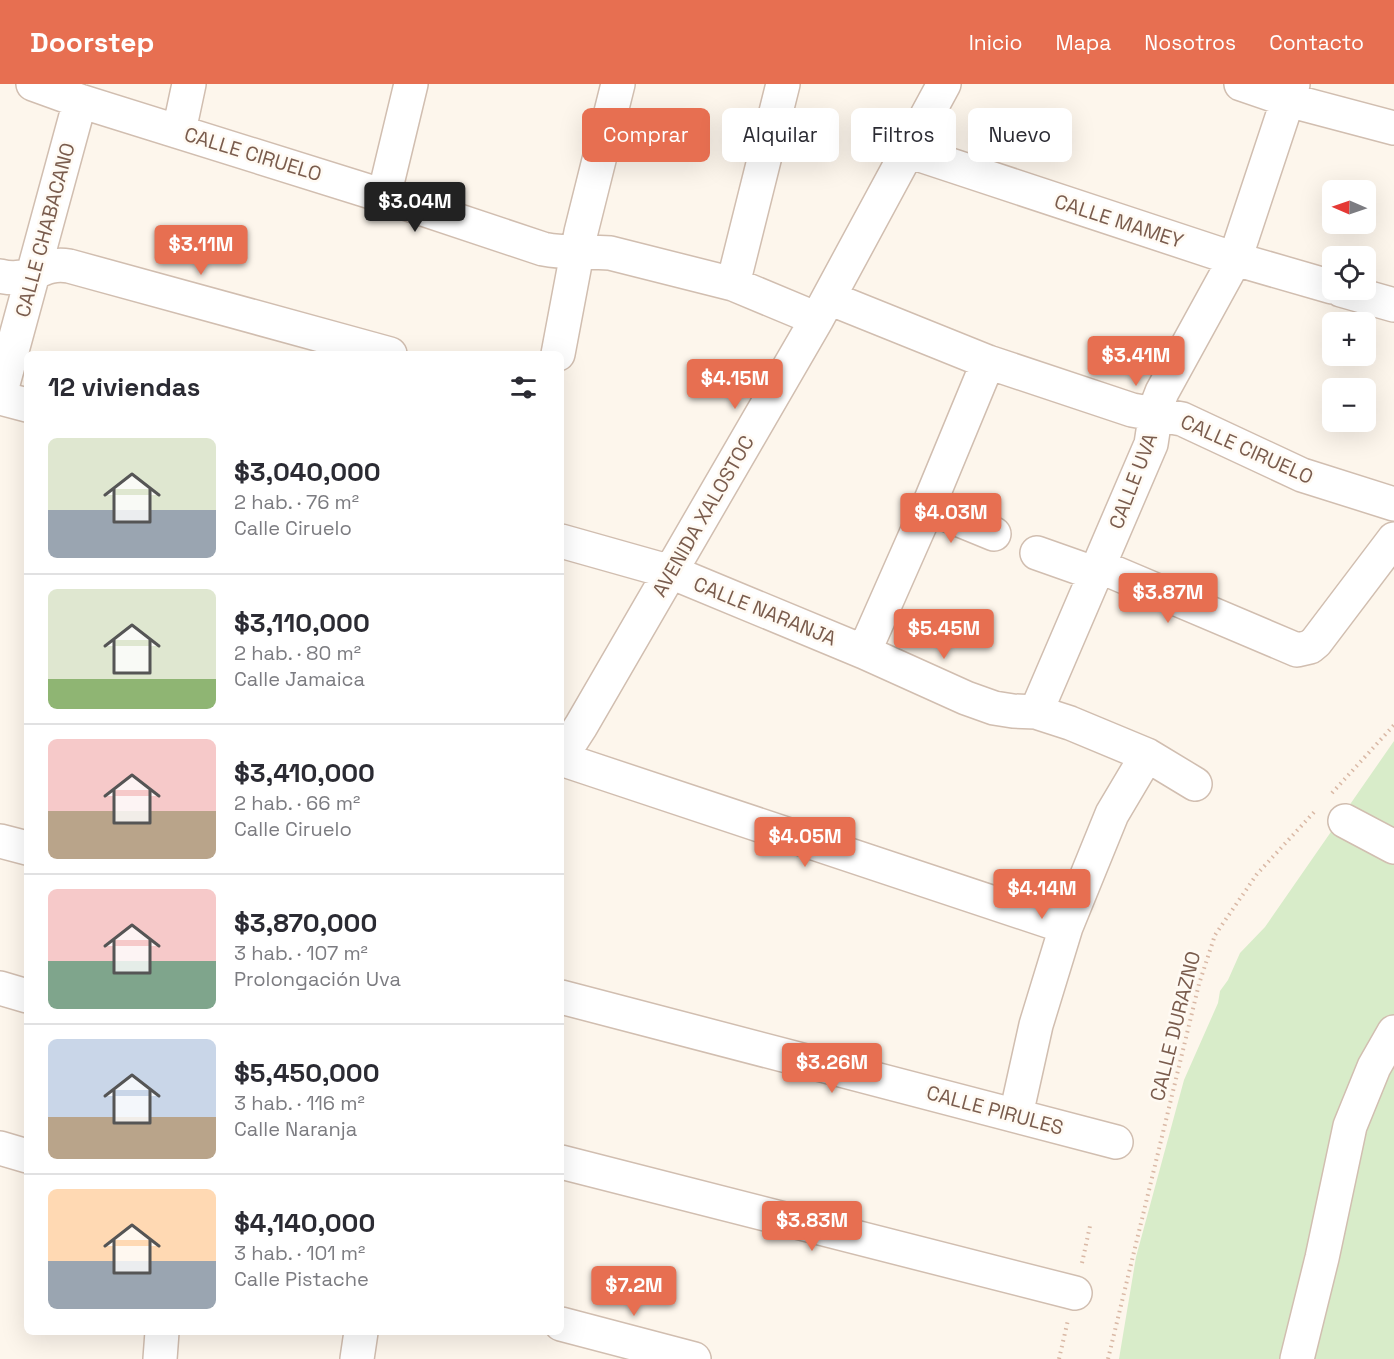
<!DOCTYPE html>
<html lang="es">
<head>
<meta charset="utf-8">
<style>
	:root { --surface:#fff; --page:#f7f7f7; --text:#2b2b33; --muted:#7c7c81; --line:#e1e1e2; --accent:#e76f51 }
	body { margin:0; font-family:"Space Grotesk",sans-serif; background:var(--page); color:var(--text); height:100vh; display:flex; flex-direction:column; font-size:22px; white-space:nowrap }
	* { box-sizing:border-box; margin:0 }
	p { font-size:20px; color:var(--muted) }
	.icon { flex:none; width:33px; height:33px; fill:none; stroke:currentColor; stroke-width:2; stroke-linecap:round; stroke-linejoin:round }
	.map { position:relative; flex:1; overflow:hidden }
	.panel { position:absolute; left:24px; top:267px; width:540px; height:984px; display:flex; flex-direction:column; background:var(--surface); border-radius:9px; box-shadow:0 6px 24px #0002 }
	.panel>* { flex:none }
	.guide { position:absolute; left:582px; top:24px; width:570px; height:54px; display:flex; gap:12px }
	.needle { width:39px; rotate:272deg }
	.controls { position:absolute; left:1322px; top:96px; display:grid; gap:12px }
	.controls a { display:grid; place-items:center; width:54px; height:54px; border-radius:9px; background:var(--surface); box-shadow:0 6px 24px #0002; font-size:30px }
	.price { position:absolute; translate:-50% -51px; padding:0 14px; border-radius:6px; background:var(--accent); color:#fff; font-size:20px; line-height:39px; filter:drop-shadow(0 2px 3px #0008) }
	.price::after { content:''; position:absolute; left:50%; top:36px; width:18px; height:14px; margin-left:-9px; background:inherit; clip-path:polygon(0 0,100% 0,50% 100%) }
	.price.on { background:#222; color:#fff }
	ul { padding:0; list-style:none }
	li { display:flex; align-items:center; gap:18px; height:150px; padding:0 24px }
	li+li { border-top:2px solid var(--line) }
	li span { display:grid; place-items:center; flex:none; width:168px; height:120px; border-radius:9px; color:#555 }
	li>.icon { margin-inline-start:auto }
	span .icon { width:72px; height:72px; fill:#fffc; stroke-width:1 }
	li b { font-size:26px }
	h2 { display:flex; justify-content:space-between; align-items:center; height:72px; padding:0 24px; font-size:26px }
	.pill { padding:0 21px; border-radius:9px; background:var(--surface); box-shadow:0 6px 24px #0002; font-size:21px; line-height:54px }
	.pill.on { background:var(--accent); color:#fff }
	header { display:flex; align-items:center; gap:36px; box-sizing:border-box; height:84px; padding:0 30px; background:var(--accent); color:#fff }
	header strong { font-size:28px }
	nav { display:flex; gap:33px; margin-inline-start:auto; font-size:21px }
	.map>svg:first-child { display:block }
	.green { fill:#d8ecc9 }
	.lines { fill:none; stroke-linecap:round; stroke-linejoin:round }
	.minor-casing { stroke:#d1beb0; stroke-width:36 }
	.path { stroke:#d9b8a5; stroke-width:4; stroke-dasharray:1.5 4.5; stroke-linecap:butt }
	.minor { stroke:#fff; stroke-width:33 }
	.labels { text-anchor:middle; stroke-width:5; stroke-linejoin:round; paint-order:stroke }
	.street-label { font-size:20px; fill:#7a5c4d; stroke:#fffaf3 }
</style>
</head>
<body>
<header>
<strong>Doorstep</strong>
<nav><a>Inicio</a><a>Mapa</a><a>Nosotros</a><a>Contacto</a></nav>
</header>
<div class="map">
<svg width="1394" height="1275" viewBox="0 0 1394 1275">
	<rect width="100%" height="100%" fill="#fdf6ec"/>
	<path class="green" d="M1394,657V1275H1119L1136,1173L1184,996L1218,919L1220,907L1228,896L1240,869L1265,843Z"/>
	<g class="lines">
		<g class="minor-casing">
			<path id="minor" d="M33,0L80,17L384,112L543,165C566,170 587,167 610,169L733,200L817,235
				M1241,0L1288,16L1394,44
				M179,47L189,0
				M908,67L1235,175L1332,203
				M384,112L411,0
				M0,192C33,200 38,177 69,182L390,270
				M733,200L783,0
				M1341,206L1394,221
				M829,214L988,278L1132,326L1182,335L1302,391L1394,420
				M558,270L581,148L618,0
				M0,311L80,17
				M0,314L27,321
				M928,423L994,450
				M561,457L671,488L864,568L966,614L994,624L1013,627L1036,628L1070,639L1147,671L1195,700
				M1037,469L1088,487L1105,486L1113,488L1297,566L1310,563L1316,558L1394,455
				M864,568L928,423L988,278
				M1036,628L1151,360L1157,321L1162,308L1235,175L1293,0
				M561,673L581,642L817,235L944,0
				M561,675L1066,843
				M1345,737L1394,763
				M0,757L27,764
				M0,904L27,912
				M561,913L1116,1058
				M1016,1031L1036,941L1066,843L1112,730L1147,671
				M0,1064L27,1072
				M561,1078L1075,1209
				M561,1240L694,1275
				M160,1275L162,1248
				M357,1275L361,1248
				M1297,1275L1322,1174L1350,1042L1374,983L1394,948"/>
		</g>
		<path class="path" d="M1332,709L1394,641
			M1082,1179L1090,1142
			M1059,1275L1068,1236
			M1108,1275L1199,900L1215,851L1257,790L1316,726"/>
		<use href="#minor" class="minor"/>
	</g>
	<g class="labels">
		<g class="street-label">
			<text transform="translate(253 70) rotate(17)" y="7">CALLE CIRUELO</text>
			<text transform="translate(1119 137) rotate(18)" y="7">CALLE MAMEY</text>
			<text transform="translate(45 146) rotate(-75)" y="7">CALLE CHABACANO</text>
			<text transform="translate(1247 365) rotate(24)" y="7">CALLE CIRUELO</text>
			<text transform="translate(1133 397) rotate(-69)" y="7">CALLE UVA</text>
			<text transform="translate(703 432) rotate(-60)" y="7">AVENIDA XALOSTOC</text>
			<text transform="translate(765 527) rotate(22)" y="7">CALLE NARANJA</text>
			<text transform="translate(1175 942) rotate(-76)" y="7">CALLE DURAZNO</text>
			<text transform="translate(995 1026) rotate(15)" y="7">CALLE PIRULES</text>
		</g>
	</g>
</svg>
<div class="controls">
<a><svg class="needle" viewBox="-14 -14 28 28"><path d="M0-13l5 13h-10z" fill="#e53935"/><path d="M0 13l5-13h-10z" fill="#7c7c81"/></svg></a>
<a><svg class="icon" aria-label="locate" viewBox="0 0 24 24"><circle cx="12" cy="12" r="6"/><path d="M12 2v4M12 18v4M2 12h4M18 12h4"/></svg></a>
<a>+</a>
<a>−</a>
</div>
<b class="price on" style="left:415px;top:149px">$3.04M</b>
<b class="price" style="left:201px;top:192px">$3.11M</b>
<b class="price" style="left:1136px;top:303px">$3.41M</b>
<b class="price" style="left:735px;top:326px">$4.15M</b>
<b class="price" style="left:951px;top:460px">$4.03M</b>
<b class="price" style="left:1168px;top:540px">$3.87M</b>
<b class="price" style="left:944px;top:576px">$5.45M</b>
<b class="price" style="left:805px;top:784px">$4.05M</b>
<b class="price" style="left:1042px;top:836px">$4.14M</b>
<b class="price" style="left:832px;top:1010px">$3.26M</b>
<b class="price" style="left:812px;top:1168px">$3.83M</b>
<b class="price" style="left:634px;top:1233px">$7.2M</b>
<div class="guide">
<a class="pill on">Comprar</a>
<a class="pill">Alquilar</a>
<a class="pill">Filtros</a>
<a class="pill">Nuevo</a>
</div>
<section class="panel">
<h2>12 viviendas<svg class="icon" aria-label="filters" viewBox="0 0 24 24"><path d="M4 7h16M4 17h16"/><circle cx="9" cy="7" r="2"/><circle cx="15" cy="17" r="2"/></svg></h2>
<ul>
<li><span style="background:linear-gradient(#dfe7d0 60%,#9aa5b1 0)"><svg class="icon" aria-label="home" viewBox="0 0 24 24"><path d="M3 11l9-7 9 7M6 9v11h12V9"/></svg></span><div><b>$3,040,000</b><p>2 hab. · 76 m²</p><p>Calle Ciruelo</p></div></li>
<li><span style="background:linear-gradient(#dfe7d0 75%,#8fb573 0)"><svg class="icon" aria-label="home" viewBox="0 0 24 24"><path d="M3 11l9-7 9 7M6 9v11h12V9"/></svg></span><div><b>$3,110,000</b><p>2 hab. · 80 m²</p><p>Calle Jamaica</p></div></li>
<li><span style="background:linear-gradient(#f6c9c9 60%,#b9a48a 0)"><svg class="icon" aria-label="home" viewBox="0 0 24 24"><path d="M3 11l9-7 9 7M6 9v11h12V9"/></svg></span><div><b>$3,410,000</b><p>2 hab. · 66 m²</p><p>Calle Ciruelo</p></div></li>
<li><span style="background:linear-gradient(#f6c9c9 60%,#7fa58c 0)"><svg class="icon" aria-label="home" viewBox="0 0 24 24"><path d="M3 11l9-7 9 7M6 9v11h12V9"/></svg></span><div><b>$3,870,000</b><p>3 hab. · 107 m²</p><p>Prolongación Uva</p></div></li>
<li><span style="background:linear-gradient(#c9d6e8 65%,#b9a48a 0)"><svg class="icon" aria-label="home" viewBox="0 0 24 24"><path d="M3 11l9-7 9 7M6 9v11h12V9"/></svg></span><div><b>$5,450,000</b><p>3 hab. · 116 m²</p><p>Calle Naranja</p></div></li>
<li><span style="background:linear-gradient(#ffd9b3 60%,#9aa5b1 0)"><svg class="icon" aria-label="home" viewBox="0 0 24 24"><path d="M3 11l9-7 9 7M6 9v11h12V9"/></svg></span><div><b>$4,140,000</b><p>3 hab. · 101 m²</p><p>Calle Pistache</p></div></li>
</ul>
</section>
</div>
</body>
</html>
